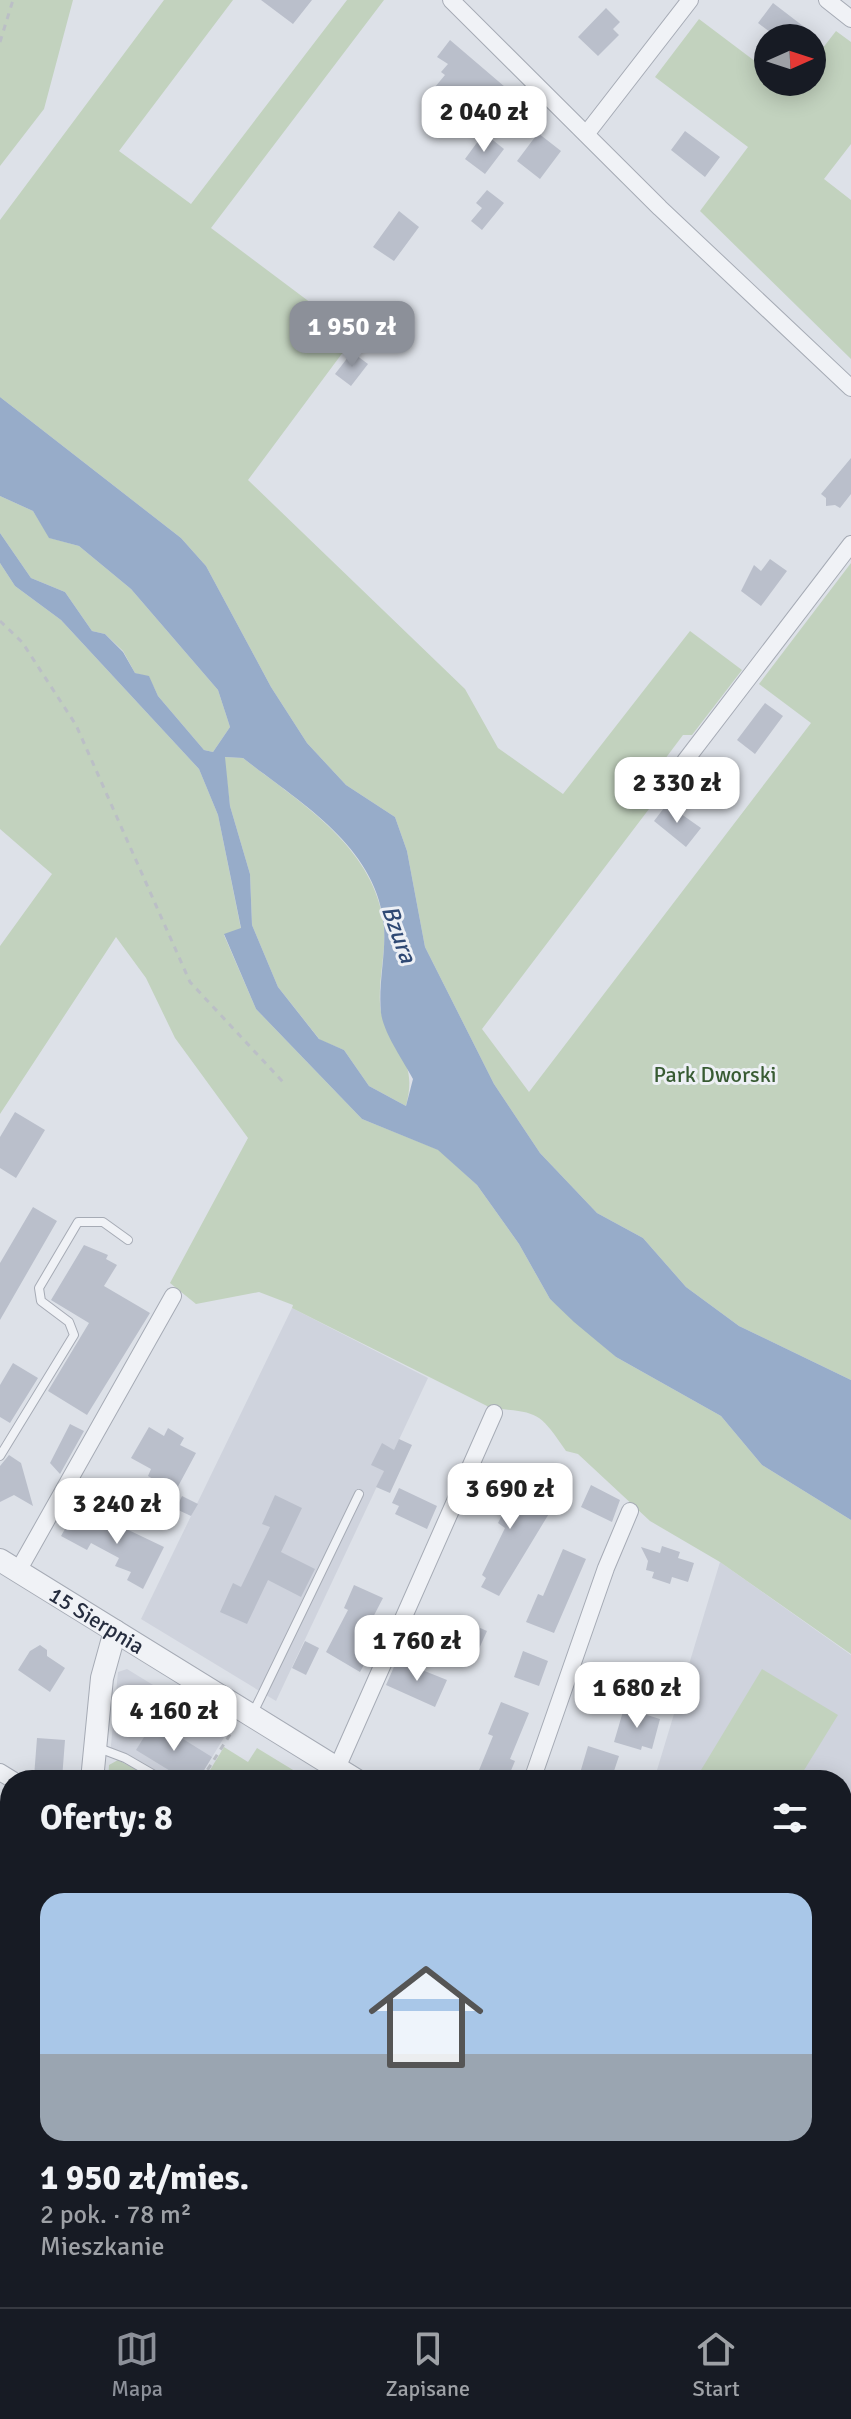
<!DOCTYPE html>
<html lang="pl">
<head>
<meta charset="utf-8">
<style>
	:root { --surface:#171b24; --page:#242831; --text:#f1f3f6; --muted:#9ea1a6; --line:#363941; --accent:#8c9099 }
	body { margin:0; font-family:Signika,sans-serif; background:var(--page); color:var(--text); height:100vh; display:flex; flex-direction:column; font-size:30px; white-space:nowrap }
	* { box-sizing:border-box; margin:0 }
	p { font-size:26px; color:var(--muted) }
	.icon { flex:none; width:44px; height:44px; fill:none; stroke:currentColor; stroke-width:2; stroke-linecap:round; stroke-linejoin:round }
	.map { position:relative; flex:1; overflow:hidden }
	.panel { position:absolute; left:0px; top:1770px; width:852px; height:538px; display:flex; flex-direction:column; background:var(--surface); border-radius:32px 32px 0 0; box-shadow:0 4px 20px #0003 }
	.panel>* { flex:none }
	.needle { width:52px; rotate:87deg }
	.buttons { position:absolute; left:754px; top:24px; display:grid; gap:16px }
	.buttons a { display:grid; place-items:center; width:72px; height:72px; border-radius:50%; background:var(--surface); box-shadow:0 4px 20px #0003; font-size:40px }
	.price { position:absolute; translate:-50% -68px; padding:0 18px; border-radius:16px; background:#fff; color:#222; font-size:26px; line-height:52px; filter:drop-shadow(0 2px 4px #0008) }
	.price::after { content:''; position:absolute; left:50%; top:48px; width:24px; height:18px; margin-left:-12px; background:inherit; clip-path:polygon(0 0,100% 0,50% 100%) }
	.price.selected { background:var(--accent); color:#fff }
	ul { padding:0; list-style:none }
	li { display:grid; align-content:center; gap:16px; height:424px; padding:0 40px }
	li+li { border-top:2px solid var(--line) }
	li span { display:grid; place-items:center; height:248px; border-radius:24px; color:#555 }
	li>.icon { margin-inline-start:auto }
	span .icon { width:144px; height:144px; fill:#fffc; stroke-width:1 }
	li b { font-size:34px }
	h2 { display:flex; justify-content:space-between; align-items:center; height:96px; padding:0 40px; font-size:34px }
	.menu { display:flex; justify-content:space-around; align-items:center; height:112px; border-top:2px solid var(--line); background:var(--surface); font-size:22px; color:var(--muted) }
	.menu a { display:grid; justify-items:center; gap:4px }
	.menu .selected { color:var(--accent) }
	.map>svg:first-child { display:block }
	.built { fill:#cfd3dd }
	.green { fill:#c2d2be }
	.water { fill:#97acc9; fill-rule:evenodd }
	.building { fill:#babfcb }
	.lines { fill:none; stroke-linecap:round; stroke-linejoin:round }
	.service-casing { stroke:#a6abb5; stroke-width:10 }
	.minor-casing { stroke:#a6abb5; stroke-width:18 }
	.tertiary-casing { stroke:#a6abb5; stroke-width:24 }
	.path { stroke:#bbbfc6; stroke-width:3; stroke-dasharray:6 6; stroke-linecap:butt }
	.service { stroke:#f0f2f6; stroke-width:8 }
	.minor { stroke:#f0f2f6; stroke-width:16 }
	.tertiary { stroke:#f0f2f6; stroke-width:22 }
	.labels { text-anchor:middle; stroke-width:6; stroke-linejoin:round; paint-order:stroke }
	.park-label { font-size:22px; fill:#385b33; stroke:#edf0f5 }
	.street-label { font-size:22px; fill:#262d3f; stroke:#edf0f5 }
	.water-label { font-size:24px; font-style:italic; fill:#2f4974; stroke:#edf0f5 }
</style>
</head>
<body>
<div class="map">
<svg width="851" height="2307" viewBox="0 0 851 2307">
	<rect width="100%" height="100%" fill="#dde1e8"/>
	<path class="built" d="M292,1308L428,1378L276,1701L141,1619Z
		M720,1562L851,1655V2054L842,2048V1780H654Z
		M127,1669L228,1731L198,1780H154L110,1755L118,1672Z
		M10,1812V1886L0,1880V1829Z
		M59,2298H122L137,2307H59Z"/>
	<path class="green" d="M0,0H73L44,109L0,166Z
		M164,0H233L119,151L191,204L347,0H384L211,228L355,336L248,480L465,689L498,748L563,794L690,631L742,670L692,735H683L662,763L671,780L482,1029L529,1092L811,723L759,684L851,563V1380L739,1326L686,1287L643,1238L597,1213L540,1153L494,1084L425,947L407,851L395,817L346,785L307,743L271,687L206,566L181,538L0,397V220Z
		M699,19L768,71V82H782L791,89L797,82H812V62L836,31L851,42V144L824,179L851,200V359L700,211L748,147L655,77Z
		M0,496L33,511L50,538L79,546L131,589L218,690L230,727L213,752L204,750L158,696L149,677L135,673L123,651L105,634L92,631L65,592L31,578L0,533Z
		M0,563L15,586L61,620L199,769L218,815L241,929L224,935L256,1009L362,1119L439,1150L477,1185L519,1244L550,1299L616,1357L721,1416L762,1465L851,1520V1654L720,1562L650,1521L578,1454L566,1451C538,1410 538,1413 491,1408L292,1308L293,1305L259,1292L196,1304L170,1283L248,1138L175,1038L146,978L116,937L0,1114V946L52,874L0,829Z
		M224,757L243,758C300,803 374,846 384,925C387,952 375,992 382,1016C395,1057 418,1059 406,1106L369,1086L344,1050L320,1040L278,987L252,925L250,874L230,806Z
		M762,1669L838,1715L798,1780H695Z
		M224,1747L248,1762L257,1748L298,1773L299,1780H204Z
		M118,1760L135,1769L139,1780H108L109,1765Z"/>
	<path class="water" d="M0,397L181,538L206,566L271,687L307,743L346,785L395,817L407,851L425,947L494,1084L540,1153L597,1213L643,1238L686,1287L739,1326L851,1380V1520L762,1465L721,1416L616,1357L574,1322L550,1299L519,1244L477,1185L438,1150L362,1119L256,1009L224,934L241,928L218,815L199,769L61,620L15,586L0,563V533L31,578L65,592L92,631L105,634L123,652L135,673L149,676L158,696L204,750L213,752L230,727L218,690L131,589L79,546L49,538L33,511L0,496ZM225,757L243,758C299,802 378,847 384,927C386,955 378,985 381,1013C384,1034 403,1060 413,1079L406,1106L369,1086L344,1050L319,1039L278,987L252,925L250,874L230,806Z"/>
	<path class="building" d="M261,0H312L293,24Z
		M773,3L803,26L794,38H778L758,23Z
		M606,8L620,22L613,29L619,35L598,56L578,37Z
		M450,40L511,92L495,114L467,92L453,111L430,93L445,75L441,72L448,64L437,57Z
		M685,131L720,157L705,177L671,150Z
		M484,133L504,149L485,174L465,159Z
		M538,133L561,151L540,179L517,161Z
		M487,190L504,203L482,230L471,221L482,208L476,203Z
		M399,211L419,227L394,261L373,247Z
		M352,352L368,364L351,386L335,374Z
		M851,458V494L840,508L835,505L826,506V498L821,494Z
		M770,559L787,571L761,606L741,591L754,565L761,571Z
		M765,703L783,716L755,754L737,740Z
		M667,804L701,828L686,847L654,821Z
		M15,1112L45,1130L16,1178L0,1168V1137Z
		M33,1207L57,1221L0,1320V1263Z
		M84,1245L108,1255L106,1259L117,1265L104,1286L150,1313L87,1415L48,1391L89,1323L51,1300Z
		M13,1363L38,1378L10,1423L0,1417V1385Z
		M70,1424L84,1431L60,1474L50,1463Z
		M149,1427L164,1436L168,1428L184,1438L180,1445L196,1453L175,1492L148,1476L151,1469L131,1458Z
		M399,1439L412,1445L390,1493L376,1487L384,1471L371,1465L382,1443L394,1450Z
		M9,1455L21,1463L33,1506L14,1495L0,1502V1466Z
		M489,1473L510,1483L506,1492L535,1506L539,1499L553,1507L499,1596L481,1587L486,1578L482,1575L505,1528L498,1523L504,1511L477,1498Z
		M591,1485L620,1500L612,1522L581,1507Z
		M399,1488L437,1506L427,1529L395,1514L399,1506L392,1503Z
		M275,1495L302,1508L281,1552L315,1569L301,1597L268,1580L247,1624L220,1612L233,1583L241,1587L270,1527L262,1524Z
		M182,1496L198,1504L191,1516L176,1509Z
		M74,1513L93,1524L97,1515L164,1547L143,1589L127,1580L131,1572L115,1566L119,1558L91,1543L87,1550L61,1536Z
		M662,1546L680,1552L678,1558L694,1563L688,1582L672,1577L670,1584L652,1578L654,1572L646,1570L648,1561L641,1547L660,1553Z
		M563,1549L586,1559L554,1633L526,1622L538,1594L543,1596Z
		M354,1585L383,1598L356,1650L368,1657L360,1672L326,1652L348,1610L344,1608Z
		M464,1621L487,1631L473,1662L460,1657L462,1651L445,1643L449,1634L446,1627Z
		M305,1641L319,1648L306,1675L292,1668Z
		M40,1645L47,1650V1656L65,1668L50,1692L18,1670L30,1651Z
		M523,1651L548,1661L539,1686L514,1677Z
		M397,1660L447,1680L435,1707L386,1685Z
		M501,1702L529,1713L510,1759L515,1761L507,1780H475L493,1736L488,1734Z
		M624,1708L660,1719L652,1749L642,1746L641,1750L614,1742Z
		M154,1721L212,1757L198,1780H185L136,1750Z
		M37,1738L65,1740L62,1779L34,1777Z
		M588,1746L619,1756L611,1780H578Z"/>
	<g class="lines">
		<g class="service-casing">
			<path id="service" d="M0,1456L74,1335L69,1322L41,1301L39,1288L78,1222H103L128,1240
				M252,1715L359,1494
				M96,1747L125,1758L163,1780
				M842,1852L851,1858"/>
		</g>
		<g class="minor-casing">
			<path id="minor" d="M451,0L660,208L851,388
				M827,0L851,19
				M587,133L690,0
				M685,761L851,544
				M18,1571L173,1296
				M337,1768L494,1413
				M0,1772L13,1780
				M532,1780L606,1568L630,1511
				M0,1958L10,1964
				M0,2089L10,2094
				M0,2148L10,2154
				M0,2248L10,2254
				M230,2298L244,2307
				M345,2307L347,2298"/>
		</g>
		<g class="tertiary-casing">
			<g id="tertiary">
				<path id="s1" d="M0,1560L356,1780"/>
				<path d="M92,1780L102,1678L115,1631"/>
				<path d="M842,2079L851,2084"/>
				<path d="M45,2307V2298"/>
			</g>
		</g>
		<path class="path" d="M0,42L13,0
			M0,621L22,642L76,725L190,982L283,1082
			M201,1780L233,1730
			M306,1780L307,1776
			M842,2000L851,2005"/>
		<use href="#service" class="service"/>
		<use href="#minor" class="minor"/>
		<use href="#tertiary" class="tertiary"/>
	</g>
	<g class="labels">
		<g class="park-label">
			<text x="715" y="1082">Park Dworski</text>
		</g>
		<g class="street-label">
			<text dy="8" stroke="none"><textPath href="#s1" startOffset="114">15 Sierpnia</textPath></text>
		</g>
		<g class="water-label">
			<text transform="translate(399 934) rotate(70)" y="8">Bzura</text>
		</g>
	</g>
</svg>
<div class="buttons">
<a><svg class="needle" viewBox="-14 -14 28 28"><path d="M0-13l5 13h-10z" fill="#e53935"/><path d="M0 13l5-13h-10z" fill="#9ea1a6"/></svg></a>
</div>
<b class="price" style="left:484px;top:154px">2 040 zł</b>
<b class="price selected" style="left:352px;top:369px">1 950 zł</b>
<b class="price" style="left:677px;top:825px">2 330 zł</b>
<b class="price" style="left:510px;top:1531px">3 690 zł</b>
<b class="price" style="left:117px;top:1546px">3 240 zł</b>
<b class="price" style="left:417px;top:1683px">1 760 zł</b>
<b class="price" style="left:637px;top:1730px">1 680 zł</b>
<b class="price" style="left:174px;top:1753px">4 160 zł</b>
<section class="panel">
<h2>Oferty: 8<svg class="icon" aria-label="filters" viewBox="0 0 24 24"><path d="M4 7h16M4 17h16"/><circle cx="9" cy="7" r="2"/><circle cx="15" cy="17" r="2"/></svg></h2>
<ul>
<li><span style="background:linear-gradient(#a9c7e8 65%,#9aa5b1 0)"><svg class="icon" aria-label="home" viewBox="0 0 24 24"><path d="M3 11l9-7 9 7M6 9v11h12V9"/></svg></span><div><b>1 950 zł/mies.</b><p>2 pok. · 78 m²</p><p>Mieszkanie</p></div></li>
</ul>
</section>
</div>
<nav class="menu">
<a class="selected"><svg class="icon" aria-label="map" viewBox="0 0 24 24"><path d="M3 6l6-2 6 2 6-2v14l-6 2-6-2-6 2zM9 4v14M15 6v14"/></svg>Mapa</a>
<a><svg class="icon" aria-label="saved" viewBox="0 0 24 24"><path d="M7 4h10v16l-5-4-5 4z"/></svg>Zapisane</a>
<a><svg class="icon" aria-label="home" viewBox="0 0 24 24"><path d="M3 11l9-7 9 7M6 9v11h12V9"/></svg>Start</a>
</nav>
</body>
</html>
